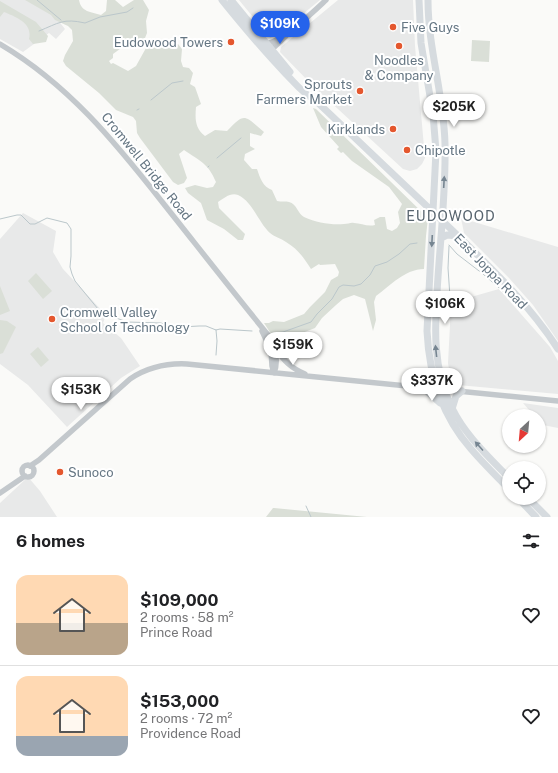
<!DOCTYPE html>
<html lang="en">
<head>
<meta charset="utf-8">
<style>
	:root { --surface:#fff; --page:#f2f2f2; --text:#202124; --muted:#757577; --line:#e0e0e0; --accent:#2563eb }
	body { margin:0; font-family:"Public Sans",sans-serif; background:var(--page); color:var(--text); height:100vh; display:flex; flex-direction:column; font-size:15px; white-space:nowrap }
	* { box-sizing:border-box; margin:0 }
	p { font-size:13px; color:var(--muted) }
	.icon { flex:none; width:22px; height:22px; fill:none; stroke:currentColor; stroke-width:2; stroke-linecap:round; stroke-linejoin:round }
	.map { position:relative; height:517px; overflow:hidden }
	.sheet { display:flex; flex-direction:column; background:var(--surface); flex:1 }
	.sheet>* { flex:none }
	.needle { width:26px; rotate:206deg }
	.tools { position:absolute; left:502px; top:409px; display:grid; gap:8px }
	.tools a { display:grid; place-items:center; width:44px; height:44px; border-radius:50%; background:var(--surface); box-shadow:0 1px 3px #0004; font-size:20px }
	.price { position:absolute; translate:-50% -34px; padding:0 9px; border-radius:14px; background:#fff; color:#222; font-size:13px; line-height:26px; filter:drop-shadow(0 1px 2px #0008) }
	.price::after { content:''; position:absolute; left:50%; top:24px; width:12px; height:9px; margin-left:-6px; background:inherit; clip-path:polygon(0 0,100% 0,50% 100%) }
	.price.active { background:var(--accent); color:#fff }
	ul { padding:0; list-style:none }
	li { display:flex; align-items:center; gap:12px; height:100px; padding:0 16px }
	li+li { border-top:1px solid var(--line) }
	li span { display:grid; place-items:center; flex:none; width:112px; height:80px; border-radius:12px; color:#555 }
	li>.icon { margin-inline-start:auto }
	span .icon { width:48px; height:48px; fill:#fffc; stroke-width:1 }
	li b { font-size:17px }
	h2 { display:flex; justify-content:space-between; align-items:center; height:48px; padding:0 16px; font-size:17px }
	.map>svg:first-child { display:block }
	.built { fill:#e8e9e9 }
	.green { fill:#dadfd7 }
	.lines { fill:none; stroke-linecap:round; stroke-linejoin:round }
	.stream { stroke:#bbc7cb; stroke-width:1 }
	.minor { stroke:#c3c8cc; stroke-width:5.5 }
	.major { stroke:#d6dbdf; stroke-width:7 }
	.oneway { fill:#768591 }
	.poi-dot { fill:#e4572e; stroke:#fff; stroke-width:1.5 }
	.labels { text-anchor:middle; stroke-width:4; stroke-linejoin:round; paint-order:stroke }
	.poi-label { font-size:13px; fill:#657683; stroke:#fff; text-anchor:start }
	.street-label { font-size:13px; fill:#657683; stroke:#fff }
	.neighbourhood-label { font-size:14px; letter-spacing:1px; fill:#57646e; stroke:#fff }
</style>
</head>
<body>
<div class="map">
<svg width="558" height="517" viewBox="0 0 558 517">
	<rect width="100%" height="100%" fill="#fafaf8"/>
	<path class="built" d="M0,0H42L65,29L56,39L49,33L23,52L0,39Z
		M239,0H320L276,36L270,38Z
		M338,0H413L415,46L425,158L422,164L417,169L410,171L403,169L313,86L280,52L281,47Z
		M23,213L56,231L53,252L63,269L106,315L103,323L121,338L140,366L121,378L67,427L28,385L0,364V239Z
		M461,218L558,247V341L533,305L509,278L464,233Z
		M499,289L550,347L558,361V394L458,385L451,381L448,363L451,306L457,301Z
		M523,403L558,408V428L543,425L539,421V416H534Z
		M28,477L40,491L57,517H0V503Z"/>
	<path class="green" d="M25,0H79C81,12 91,12 101,15L106,11L107,0H115L123,7L134,0H143L149,10L146,21L147,33L145,38L135,44L129,43L124,46L113,54V58L109,61L111,64L113,63L128,71L136,66L146,48L154,40L162,41L167,44H178L182,49L181,61L183,67L189,68L193,73L190,84L195,87L201,104L196,107C195,119 195,128 205,136L215,130L227,131C245,112 244,115 264,132L261,136L250,133V146L255,149L245,154L244,160L252,169H257C260,178 263,187 272,190L277,201C281,202 286,201 289,202C297,204 298,214 304,217C317,223 331,225 344,224C348,224 351,222 354,223C361,223 367,227 375,225L374,220L380,217H385L387,229L392,231L397,228L400,223L398,212L402,204L389,187L352,161L343,152L341,153L337,149L339,147L321,127L313,108L316,109L428,218L426,236L424,269C405,269 390,286 376,296L374,302L376,320L373,331L365,299L354,295L343,299L336,305L322,318L315,328L284,340H275L264,323H269L273,321L284,322L304,314L310,307L325,292L331,280L338,276L339,272L335,264L320,265L319,264L311,269C304,258 298,249 286,242C281,238 274,237 270,233C258,222 253,202 238,195C231,192 224,198 218,202L219,208L245,234L243,240H238L224,229L207,220L201,203L188,193L185,188L195,185L207,188L213,187L216,182C208,163 200,161 184,150L179,154L187,178L184,183L178,185L173,182L140,138L137,133L136,121L133,117L116,110L99,93L66,66L63,61L65,55L73,41L72,30L68,26L55,20L51,15Z
		M0,1L36,22L48,36L46,42L33,44L29,39C33,23 16,17 4,12L0,17Z
		M472,40L490,41L489,62L471,61Z
		M36,273L52,291L43,299L28,281Z
		M0,286L10,311L0,315Z
		M0,320L7,321L16,327L3,353L0,354Z
		M38,347L49,360L41,367L30,354Z
		M273,508H274L367,517H266Z"/>
	<g class="lines">
		<path class="stream" d="M37,0L61,20
			M39,31C59,23 63,18 85,23L100,17L127,12L133,8
			M151,100L172,83L183,81
			M137,110L139,109
			M217,158L241,138
			M208,167L209,166
			M409,211L414,219
			M0,219L17,215H21L30,224H35L47,218L67,223L71,229V256L70,267L72,274L75,281L98,309L111,316L127,322L161,323L170,326L181,327L199,326H206L216,330L220,329L252,331
			M449,245L457,254L483,274L505,293
			M448,311L450,297L448,268L449,246
			M275,333L283,332L311,322L317,314L332,299L339,287L343,285L354,286L361,284L370,275L375,266L387,262L399,254L410,244L417,243
			M216,355L217,341L216,330
			M306,506L311,517"/>
		<path class="minor" d="M0,44C68,84 115,142 163,203C198,247 233,292 269,336C275,347 279,360 274,373
			M267,44C285,39 312,13 326,0
			M269,52L286,36
			M262,331L271,350L272,366L274,373
			M276,349C284,361 291,368 305,374
			M22 471a6 6 0 1 1 12 0a6 6 0 1 1-12 0Z
			M30,466L39,460L130,379C148,367 166,363 187,364L558,401
			M0,493L25,476"/>
		<path class="major" d="M222,0C243,26 264,51 286,74C295,83 303,94 314,99C360,143 407,187 453,231C490,267 530,305 558,349
			M231,0L290,72
			M419,0L421,43L433,114L436,151L427,331C429,374 442,416 471,449C483,463 496,476 509,489
			M428,0C428,49 444,95 445,144C446,188 441,233 438,277C435,322 431,366 452,408C465,435 488,456 509,478
			M441,238L447,235L458,236
			M432,372L428,381L421,386L440,403
			M440,373L459,391
			M452,409L456,396L462,391
			M518,498L536,517
			M528,498L547,517"/>
	</g>
	<defs><path id="oneway-solid" d="M-6-.8H1V-3.2L6.5 0L1 3.2V.8H-6Z"/></defs>
	<g class="oneway">
		<use href="#oneway-solid" transform="translate(444 182) rotate(-87)"/>
		<use href="#oneway-solid" transform="translate(432 241) rotate(93)"/>
		<use href="#oneway-solid" transform="translate(436 351) rotate(-96)"/>
		<use href="#oneway-solid" transform="translate(479 446) rotate(-132)"/>
	</g>
	<g class="poi-dot">
		<circle cx="393" cy="27" r="4"/>
		<circle cx="231" cy="42" r="4"/>
		<circle cx="399" cy="46" r="4"/>
		<circle cx="360" cy="91" r="4"/>
		<circle cx="393" cy="129" r="4"/>
		<circle cx="407" cy="150" r="4"/>
		<circle cx="52" cy="319" r="4"/>
		<circle cx="60" cy="472" r="4"/>
	</g>
	<g class="labels">
		<g class="poi-label">
			<text x="401" y="32">Five Guys</text>
			<text x="223" y="47" text-anchor="end">Eudowood Towers</text>
			<text x="399" y="65" text-anchor="middle">Noodles<tspan x="399" dy="15">&amp; Company</tspan></text>
			<text x="352" y="89" text-anchor="end">Sprouts<tspan x="352" dy="15">Farmers Market</tspan></text>
			<text x="385" y="134" text-anchor="end">Kirklands</text>
			<text x="415" y="155">Chipotle</text>
			<text x="60" y="317">Cromwell Valley<tspan x="60" dy="15">School of Technology</tspan></text>
			<text x="68" y="477">Sunoco</text>
		</g>
		<g class="street-label">
			<text transform="translate(147 166) rotate(51)" y="5">Cromwell Bridge Road</text>
			<text transform="translate(491 271) rotate(46)" y="5">East Joppa Road</text>
		</g>
		<g class="neighbourhood-label">
			<text x="451" y="221">EUDOWOOD</text>
		</g>
	</g>
</svg>
<div class="tools">
<a><svg class="needle" viewBox="-14 -14 28 28"><path d="M0-13l5 13h-10z" fill="#e53935"/><path d="M0 13l5-13h-10z" fill="#757577"/></svg></a>
<a><svg class="icon" aria-label="locate" viewBox="0 0 24 24"><circle cx="12" cy="12" r="6"/><path d="M12 2v4M12 18v4M2 12h4M18 12h4"/></svg></a>
</div>
<b class="price active" style="left:280px;top:45px">$109K</b>
<b class="price" style="left:454px;top:128px">$205K</b>
<b class="price" style="left:445px;top:325px">$106K</b>
<b class="price" style="left:293px;top:366px">$159K</b>
<b class="price" style="left:432px;top:402px">$337K</b>
<b class="price" style="left:81px;top:411px">$153K</b>
</div>
<section class="sheet">
<h2>6 homes<svg class="icon" aria-label="filters" viewBox="0 0 24 24"><path d="M4 7h16M4 17h16"/><circle cx="9" cy="7" r="2"/><circle cx="15" cy="17" r="2"/></svg></h2>
<ul>
<li><span style="background:linear-gradient(#ffd9b3 60%,#b9a48a 0)"><svg class="icon" aria-label="home" viewBox="0 0 24 24"><path d="M3 11l9-7 9 7M6 9v11h12V9"/></svg></span><div><b>$109,000</b><p>2 rooms · 58 m²</p><p>Prince Road</p></div><svg class="icon" aria-label="heart" viewBox="0 0 24 24"><path d="M12 20l-8-8c-3-5 5-10 8-4 3-6 11-1 8 4z"/></svg></li>
<li><span style="background:linear-gradient(#ffd9b3 75%,#9aa5b1 0)"><svg class="icon" aria-label="home" viewBox="0 0 24 24"><path d="M3 11l9-7 9 7M6 9v11h12V9"/></svg></span><div><b>$153,000</b><p>2 rooms · 72 m²</p><p>Providence Road</p></div><svg class="icon" aria-label="heart" viewBox="0 0 24 24"><path d="M12 20l-8-8c-3-5 5-10 8-4 3-6 11-1 8 4z"/></svg></li>
</ul>
</section>
</body>
</html>
